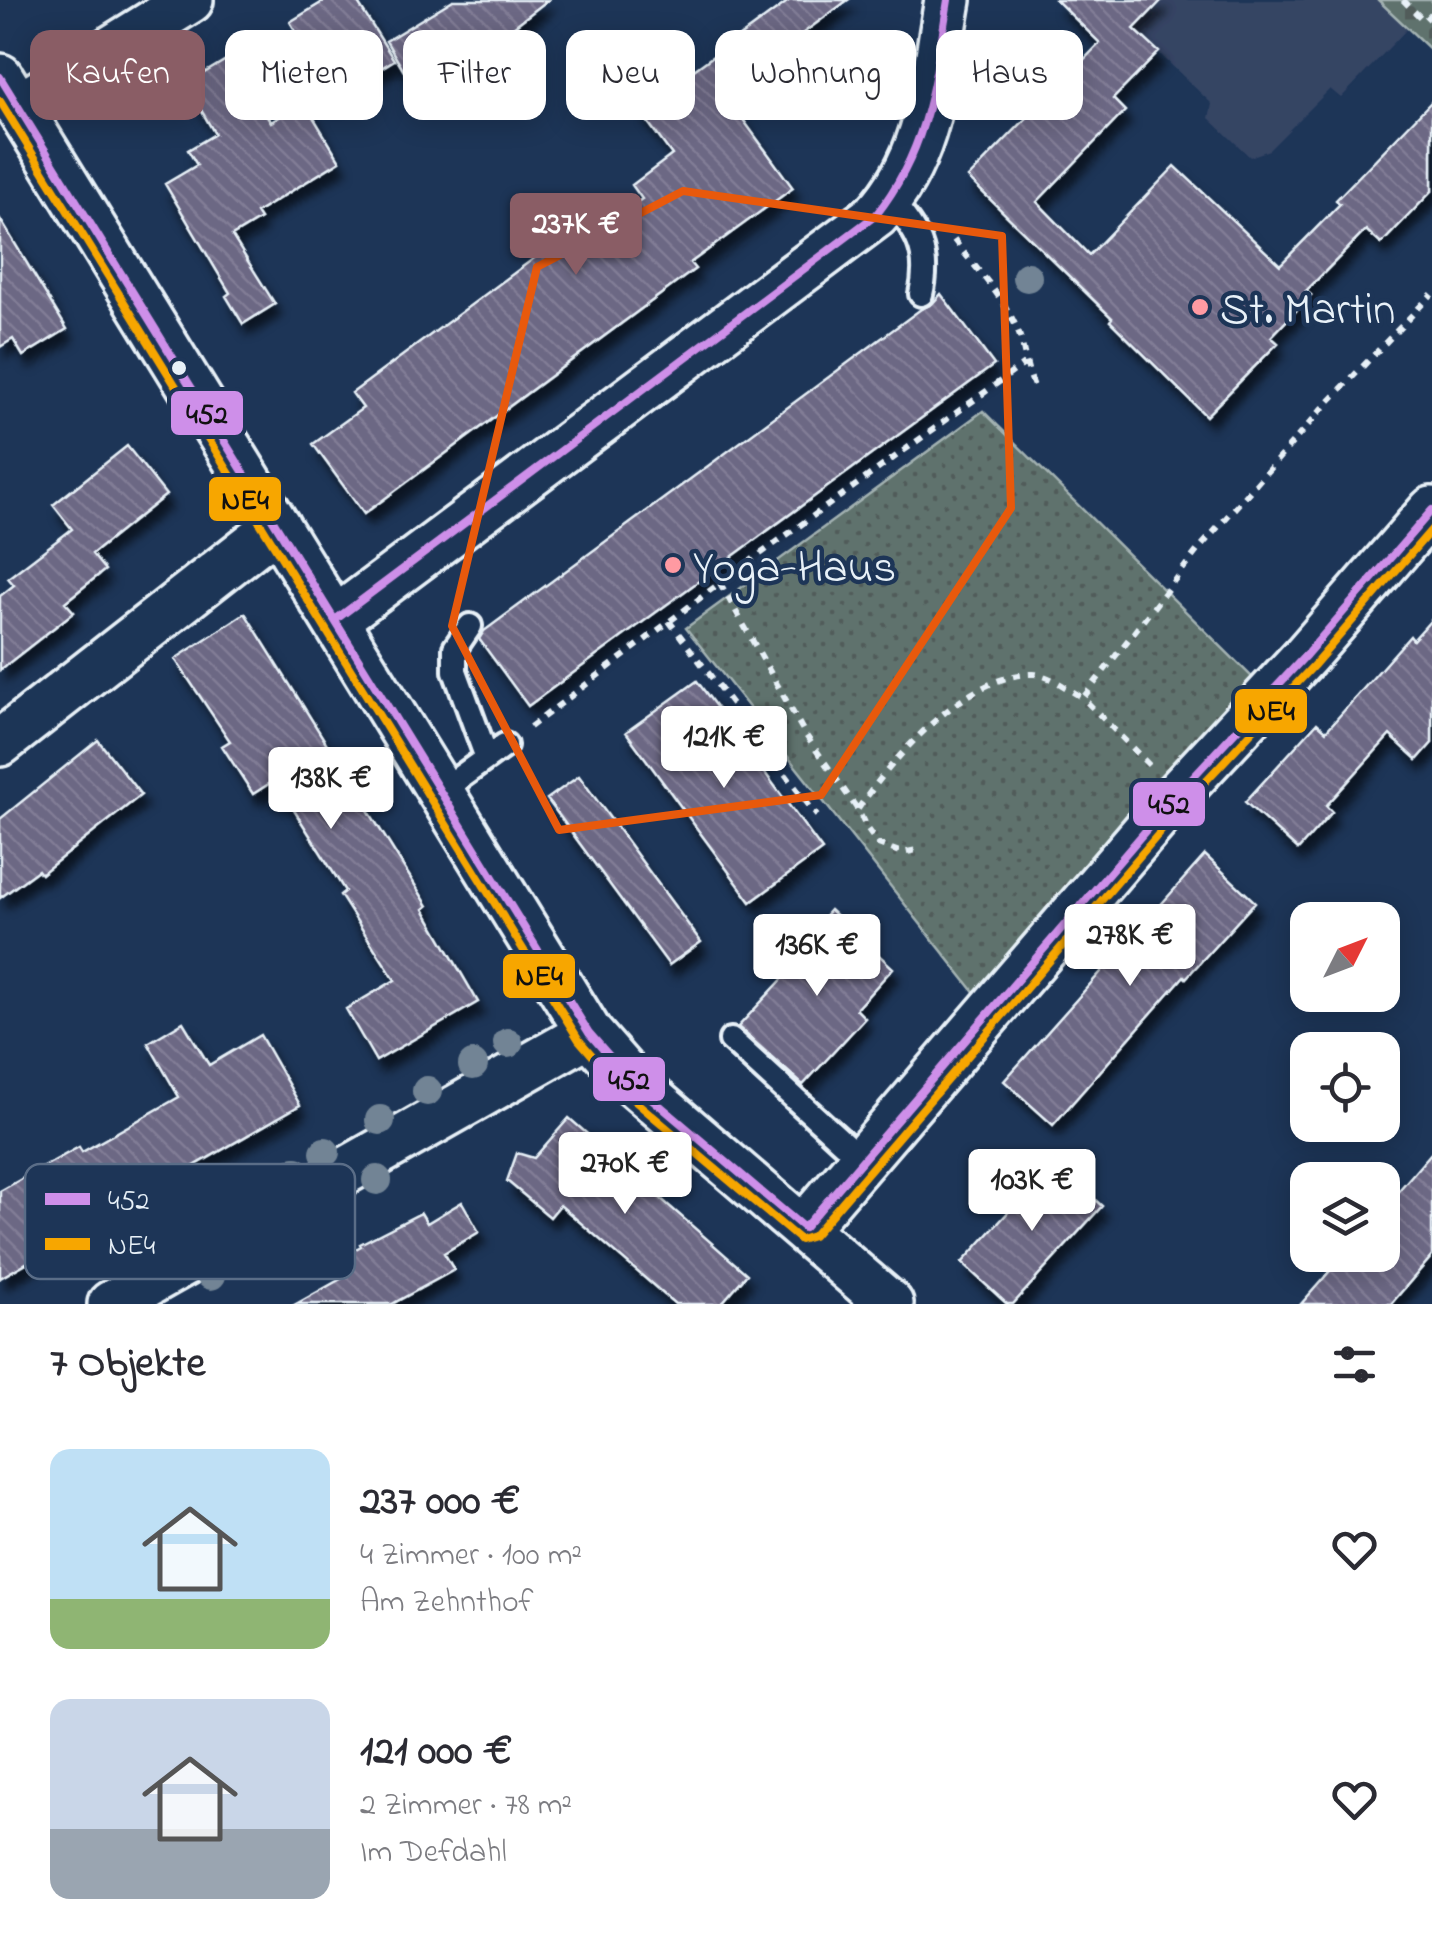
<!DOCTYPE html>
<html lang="de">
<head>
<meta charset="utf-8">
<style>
	:root { --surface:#fff; --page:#f7f7f7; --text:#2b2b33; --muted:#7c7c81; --accent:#8a5d65 }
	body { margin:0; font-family:"Indie Flower",sans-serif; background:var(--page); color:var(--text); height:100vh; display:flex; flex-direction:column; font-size:38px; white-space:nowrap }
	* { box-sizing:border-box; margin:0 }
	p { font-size:32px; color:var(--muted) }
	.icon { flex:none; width:55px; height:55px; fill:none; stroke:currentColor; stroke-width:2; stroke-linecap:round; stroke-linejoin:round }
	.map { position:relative; height:1304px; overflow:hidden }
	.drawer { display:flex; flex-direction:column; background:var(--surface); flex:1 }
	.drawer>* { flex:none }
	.guide { position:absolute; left:30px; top:30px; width:1372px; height:90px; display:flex; gap:20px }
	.needle { width:65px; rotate:48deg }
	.controls { position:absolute; left:1290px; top:902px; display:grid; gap:20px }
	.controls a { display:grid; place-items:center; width:110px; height:110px; border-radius:20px; background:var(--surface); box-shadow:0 5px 25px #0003; font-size:50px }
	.price { position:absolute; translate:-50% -85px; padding:0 22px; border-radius:10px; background:#fff; color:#222; font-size:32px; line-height:65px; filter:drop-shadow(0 2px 5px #0008) }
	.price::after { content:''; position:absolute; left:50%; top:60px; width:30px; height:22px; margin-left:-15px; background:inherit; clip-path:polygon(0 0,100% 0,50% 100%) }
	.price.current { background:var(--accent); color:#fff }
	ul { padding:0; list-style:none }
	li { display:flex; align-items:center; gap:30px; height:250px; padding:0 50px }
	li span { display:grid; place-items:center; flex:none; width:280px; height:200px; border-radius:20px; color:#555 }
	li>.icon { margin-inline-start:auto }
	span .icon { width:120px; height:120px; fill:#fffc; stroke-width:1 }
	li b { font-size:42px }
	h2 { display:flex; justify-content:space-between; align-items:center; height:120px; padding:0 50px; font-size:42px }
	.chip { padding:0 35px; border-radius:20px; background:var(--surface); box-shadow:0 5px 25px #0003; font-size:35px; line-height:90px }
	.chip.current { background:var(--accent); color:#fff }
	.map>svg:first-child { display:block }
	.built { fill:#354464 }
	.green { fill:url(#green-dots); stroke:#a3b2b2; stroke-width:2.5 }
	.cemetery { fill:url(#cemetery-stones); stroke:#a3b2b2; stroke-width:2.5 }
	.building { fill:url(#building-back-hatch); stroke:#e8f1f8; stroke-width:2.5; filter:url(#shadow) }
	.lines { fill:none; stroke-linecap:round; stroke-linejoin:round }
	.lane-casing { stroke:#e8f1f8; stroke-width:30 }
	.street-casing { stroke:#e8f1f8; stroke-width:52 }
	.path { stroke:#e8f1f8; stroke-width:6; stroke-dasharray:8 8; stroke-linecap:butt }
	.lane { stroke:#1d3557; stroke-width:22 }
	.street { stroke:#1d3557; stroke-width:45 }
	.bus-1-casing { stroke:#1d3557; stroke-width:15 }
	.bus-2-casing { stroke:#1d3557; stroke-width:15 }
	.bus-1 { stroke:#ce8fe9; stroke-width:8 }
	.bus-2 { stroke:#f7a600; stroke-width:8 }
	.tree { fill:#728495 }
	.marked { fill:none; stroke:#e8590c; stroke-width:8; stroke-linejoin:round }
	.poi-dot { fill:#ff9aa2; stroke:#1d3557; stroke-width:4 }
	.bus-dot { fill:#e8f1f8; stroke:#1d3557; stroke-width:4 }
	.labels { text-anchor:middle; stroke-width:9; stroke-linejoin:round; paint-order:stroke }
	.poi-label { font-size:45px; fill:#e8f1f8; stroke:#1d3557; text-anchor:start }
	.key { fill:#1d3557; stroke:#5a6d87; stroke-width:2.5 }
	.key-label { font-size:28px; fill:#e8f1f8 }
	.line-badge { stroke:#1d3557; stroke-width:4 }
	.pale-badge-label { font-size:28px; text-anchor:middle; font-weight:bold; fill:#111 }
</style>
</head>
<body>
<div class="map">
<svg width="1432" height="1304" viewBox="0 0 1432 1304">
	<defs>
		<pattern id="green-dots" width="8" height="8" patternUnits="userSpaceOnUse" patternTransform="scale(2.5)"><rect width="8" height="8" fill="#5e726d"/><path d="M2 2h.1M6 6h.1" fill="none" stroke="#515b5a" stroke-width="1.8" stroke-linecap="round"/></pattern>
		<pattern id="cemetery-stones" width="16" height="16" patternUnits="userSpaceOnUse" patternTransform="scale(2.5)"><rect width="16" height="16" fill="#5e726d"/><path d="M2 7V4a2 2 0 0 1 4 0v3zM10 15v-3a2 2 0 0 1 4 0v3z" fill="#515b5a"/></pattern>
		<pattern id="building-back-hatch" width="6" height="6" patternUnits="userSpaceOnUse" patternTransform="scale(2.5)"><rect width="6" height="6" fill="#6c6784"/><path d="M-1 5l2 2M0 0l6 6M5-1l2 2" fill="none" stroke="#817d96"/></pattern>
		<filter id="shadow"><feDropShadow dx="6" dy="11" stdDeviation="5" flood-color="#0009"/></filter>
	</defs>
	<rect width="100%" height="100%" fill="#1d3557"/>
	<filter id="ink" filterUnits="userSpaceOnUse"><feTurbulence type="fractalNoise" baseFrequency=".01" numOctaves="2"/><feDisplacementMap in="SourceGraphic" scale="20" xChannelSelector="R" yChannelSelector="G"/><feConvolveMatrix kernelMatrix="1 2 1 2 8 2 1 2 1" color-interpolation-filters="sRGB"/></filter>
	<g filter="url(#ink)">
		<path class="built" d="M1056,0H1378L1408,28L1341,98L1330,89L1269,150L1250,157L1209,118L1212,104L1135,30Z"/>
		<path class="green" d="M983,411L1253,678L976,994L686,628Z"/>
		<path class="cemetery" d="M1378,0H1432V51Z"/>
		<path class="building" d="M326,0H356L394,60L331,99L314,71L318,68L290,22Z
			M453,0H548L495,41L484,27L405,73L386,41Z
			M790,0H848L723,92L793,188L690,263L695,269L364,514L313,444L363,408L352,393L583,222L593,234L642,199L632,185L672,155L639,110Z
			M1056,0H1162L1134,29L1159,52L1113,99L1125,111L1037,202L1089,255L1175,166L1280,265L1340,204L1336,200L1432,101V191L1381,244L1366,230L1306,291L1311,295L1271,337L1278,343L1206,416L1110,321L1112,318L968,178L1100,43Z
			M231,57L271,122L304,102L340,161L256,213L260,219L232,236L275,304L243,324L226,296L230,293L165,184L197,165L188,150L215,134L186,84Z
			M0,219L67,329L23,356L13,339L0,347Z
			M941,294L994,365L528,706L479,639L484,631L921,309L932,304Z
			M127,446L166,495L92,554L105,570L65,602L74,612L0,670V596L14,585L8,578L72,529L53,505Z
			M245,613L428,906L424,909L478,1002L376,1061L346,1009L395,980L340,895L345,891L275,780L253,794L222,746L230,741L175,659Z
			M1432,619V743L1417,760L1390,735L1326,806L1332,812L1298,850L1245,802L1317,723L1326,731L1410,636L1413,640Z
			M697,681L822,850L751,902L626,732Z
			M98,740L141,795L41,874L38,870L0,898V819Z
			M579,776L701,942L669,965L547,799Z
			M1205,855L1255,902L1186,978L1184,976L1053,1125L1004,1081Z
			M830,910L893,968L856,1009L865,1018L803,1085L738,1027L800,960L792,952Z
			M183,1022L209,1065L260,1035L300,1105L0,1278V1191L79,1147L82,1152L179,1097L148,1043Z
			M569,1118L747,1274L721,1304H675L560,1205L550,1217L507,1181L517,1153L534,1158Z
			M1432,1152V1256L1391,1304H1301L1344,1255H1382V1210Z
			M1054,1162L1102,1206L1013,1304H1007L962,1263Z
			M462,1202L479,1232L444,1253L454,1270L392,1304H296L346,1276L337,1260L361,1246L360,1244L421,1213L427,1223Z"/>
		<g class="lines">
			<g class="lane-casing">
				<path id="lane" d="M890,200C917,230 931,252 921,294
					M470,626L455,648V671L487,758
					M441,791L505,745
					M731,1040L862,1160"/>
			</g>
			<g class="street-casing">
				<path id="street" d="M0,77L589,1033L631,1081L890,1304
					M18,107L190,0
					M335,620L876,215C932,154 934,78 948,0
					M0,743L277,526
					M804,1228L1178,793L1306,655L1432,510
					M111,1304L589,1033"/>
			</g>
			<path class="path" d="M1403,0L1424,21L1432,13
				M954,240C977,270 1010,303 1021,340C1025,356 1027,370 1034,386
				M720,583L805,734L858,810L867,829L878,844L902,853L922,849
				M669,621L817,816
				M530,727L720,583L1024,364
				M1149,765L1083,698L1197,551L1323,408L1432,294
				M858,809C893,758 966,673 1034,674C1050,675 1069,690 1083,698"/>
			<use href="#lane" class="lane"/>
			<use href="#street" class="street"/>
			<g class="bus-1-casing">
				<path id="bus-1" d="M0,77L589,1033L631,1081L804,1228L1178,793L1306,655L1432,510
					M335,620L876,215C928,149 935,81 948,0"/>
			</g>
			<g class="bus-2-casing">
				<path id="bus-2" d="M0,101L579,1040L623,1091L800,1240L813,1236L1187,801L1315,664L1432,529"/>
			</g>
			<use href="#bus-1" class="bus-1"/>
			<use href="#bus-2" class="bus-2"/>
		</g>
		<g class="tree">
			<circle cx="1027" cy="277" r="15"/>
			<circle cx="508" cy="1043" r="15"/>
			<circle cx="473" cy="1065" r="15"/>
			<circle cx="427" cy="1091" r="15"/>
			<circle cx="380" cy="1120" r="15"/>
			<circle cx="325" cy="1152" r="15"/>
			<circle cx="296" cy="1172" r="15"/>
			<circle cx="377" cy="1180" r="15"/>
			<circle cx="211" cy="1275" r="15"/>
		</g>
	</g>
	<path class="marked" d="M683,191L1002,236L1011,508L821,795L559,830L452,626L537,267Z"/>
	<g class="poi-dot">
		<circle cx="1200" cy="307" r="10"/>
		<circle cx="673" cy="565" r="10"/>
	</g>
	<circle class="bus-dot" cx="179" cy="368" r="9"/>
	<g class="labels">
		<g class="poi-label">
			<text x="1220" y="323">St. Martin</text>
			<text x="693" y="581">Yoga-Haus</text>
		</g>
	</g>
	<rect x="25" y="1164" width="330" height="115" rx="15" class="key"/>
	<rect x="45" y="1193" width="45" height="12" fill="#ce8fe9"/>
	<rect x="45" y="1238" width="45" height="12" fill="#f7a600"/>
	<g class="key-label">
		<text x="108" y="1209">452</text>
		<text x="108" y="1254">NE4</text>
	</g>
	<g class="line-badge">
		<rect x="169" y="389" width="76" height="48" rx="10" fill="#ce8fe9"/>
		<rect x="207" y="475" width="76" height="48" rx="10" fill="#f7a600"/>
		<rect x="1233" y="687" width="76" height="48" rx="10" fill="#f7a600"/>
		<rect x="1131" y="780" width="76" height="48" rx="10" fill="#ce8fe9"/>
		<rect x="501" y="952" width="76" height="48" rx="10" fill="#f7a600"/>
		<rect x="591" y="1055" width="76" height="48" rx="10" fill="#ce8fe9"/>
	</g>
	<g class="pale-badge-label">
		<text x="207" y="423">452</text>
		<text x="245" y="509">NE4</text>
		<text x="1271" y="720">NE4</text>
		<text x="1169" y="813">452</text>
		<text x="539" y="985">NE4</text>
		<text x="629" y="1089">452</text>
	</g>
</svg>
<div class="controls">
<a><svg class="needle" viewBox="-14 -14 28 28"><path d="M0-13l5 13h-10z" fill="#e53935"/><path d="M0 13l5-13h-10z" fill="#7c7c81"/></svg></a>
<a><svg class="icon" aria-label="locate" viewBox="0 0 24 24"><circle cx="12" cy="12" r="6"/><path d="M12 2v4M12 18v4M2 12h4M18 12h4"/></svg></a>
<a><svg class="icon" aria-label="layers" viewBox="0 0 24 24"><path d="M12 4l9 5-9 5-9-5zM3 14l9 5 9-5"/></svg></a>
</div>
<b class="price current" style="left:576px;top:278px">237K €</b>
<b class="price" style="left:724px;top:791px">121K €</b>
<b class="price" style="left:331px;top:832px">138K €</b>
<b class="price" style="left:1130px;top:989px">278K €</b>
<b class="price" style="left:817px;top:999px">136K €</b>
<b class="price" style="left:625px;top:1217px">270K €</b>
<b class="price" style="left:1032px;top:1234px">103K €</b>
<div class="guide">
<a class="chip current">Kaufen</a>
<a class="chip">Mieten</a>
<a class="chip">Filter</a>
<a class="chip">Neu</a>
<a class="chip">Wohnung</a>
<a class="chip">Haus</a>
</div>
</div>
<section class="drawer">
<h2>7 Objekte<svg class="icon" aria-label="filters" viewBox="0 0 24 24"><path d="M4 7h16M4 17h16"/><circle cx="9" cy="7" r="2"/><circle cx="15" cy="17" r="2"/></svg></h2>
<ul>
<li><span style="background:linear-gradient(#bfe0f5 75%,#8fb573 0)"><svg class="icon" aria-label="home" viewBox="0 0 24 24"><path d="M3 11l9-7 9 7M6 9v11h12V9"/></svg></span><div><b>237 000 €</b><p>4 Zimmer · 100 m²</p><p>Am Zehnthof</p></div><svg class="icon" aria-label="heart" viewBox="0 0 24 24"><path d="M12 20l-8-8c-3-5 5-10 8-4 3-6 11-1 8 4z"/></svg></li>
<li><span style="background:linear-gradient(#c9d6e8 65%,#9aa5b1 0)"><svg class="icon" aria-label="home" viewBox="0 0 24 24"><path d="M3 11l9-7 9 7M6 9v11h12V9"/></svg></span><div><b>121 000 €</b><p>2 Zimmer · 78 m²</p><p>Im Defdahl</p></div><svg class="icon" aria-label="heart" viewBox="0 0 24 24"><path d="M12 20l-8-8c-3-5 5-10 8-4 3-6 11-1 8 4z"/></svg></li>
</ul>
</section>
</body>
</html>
